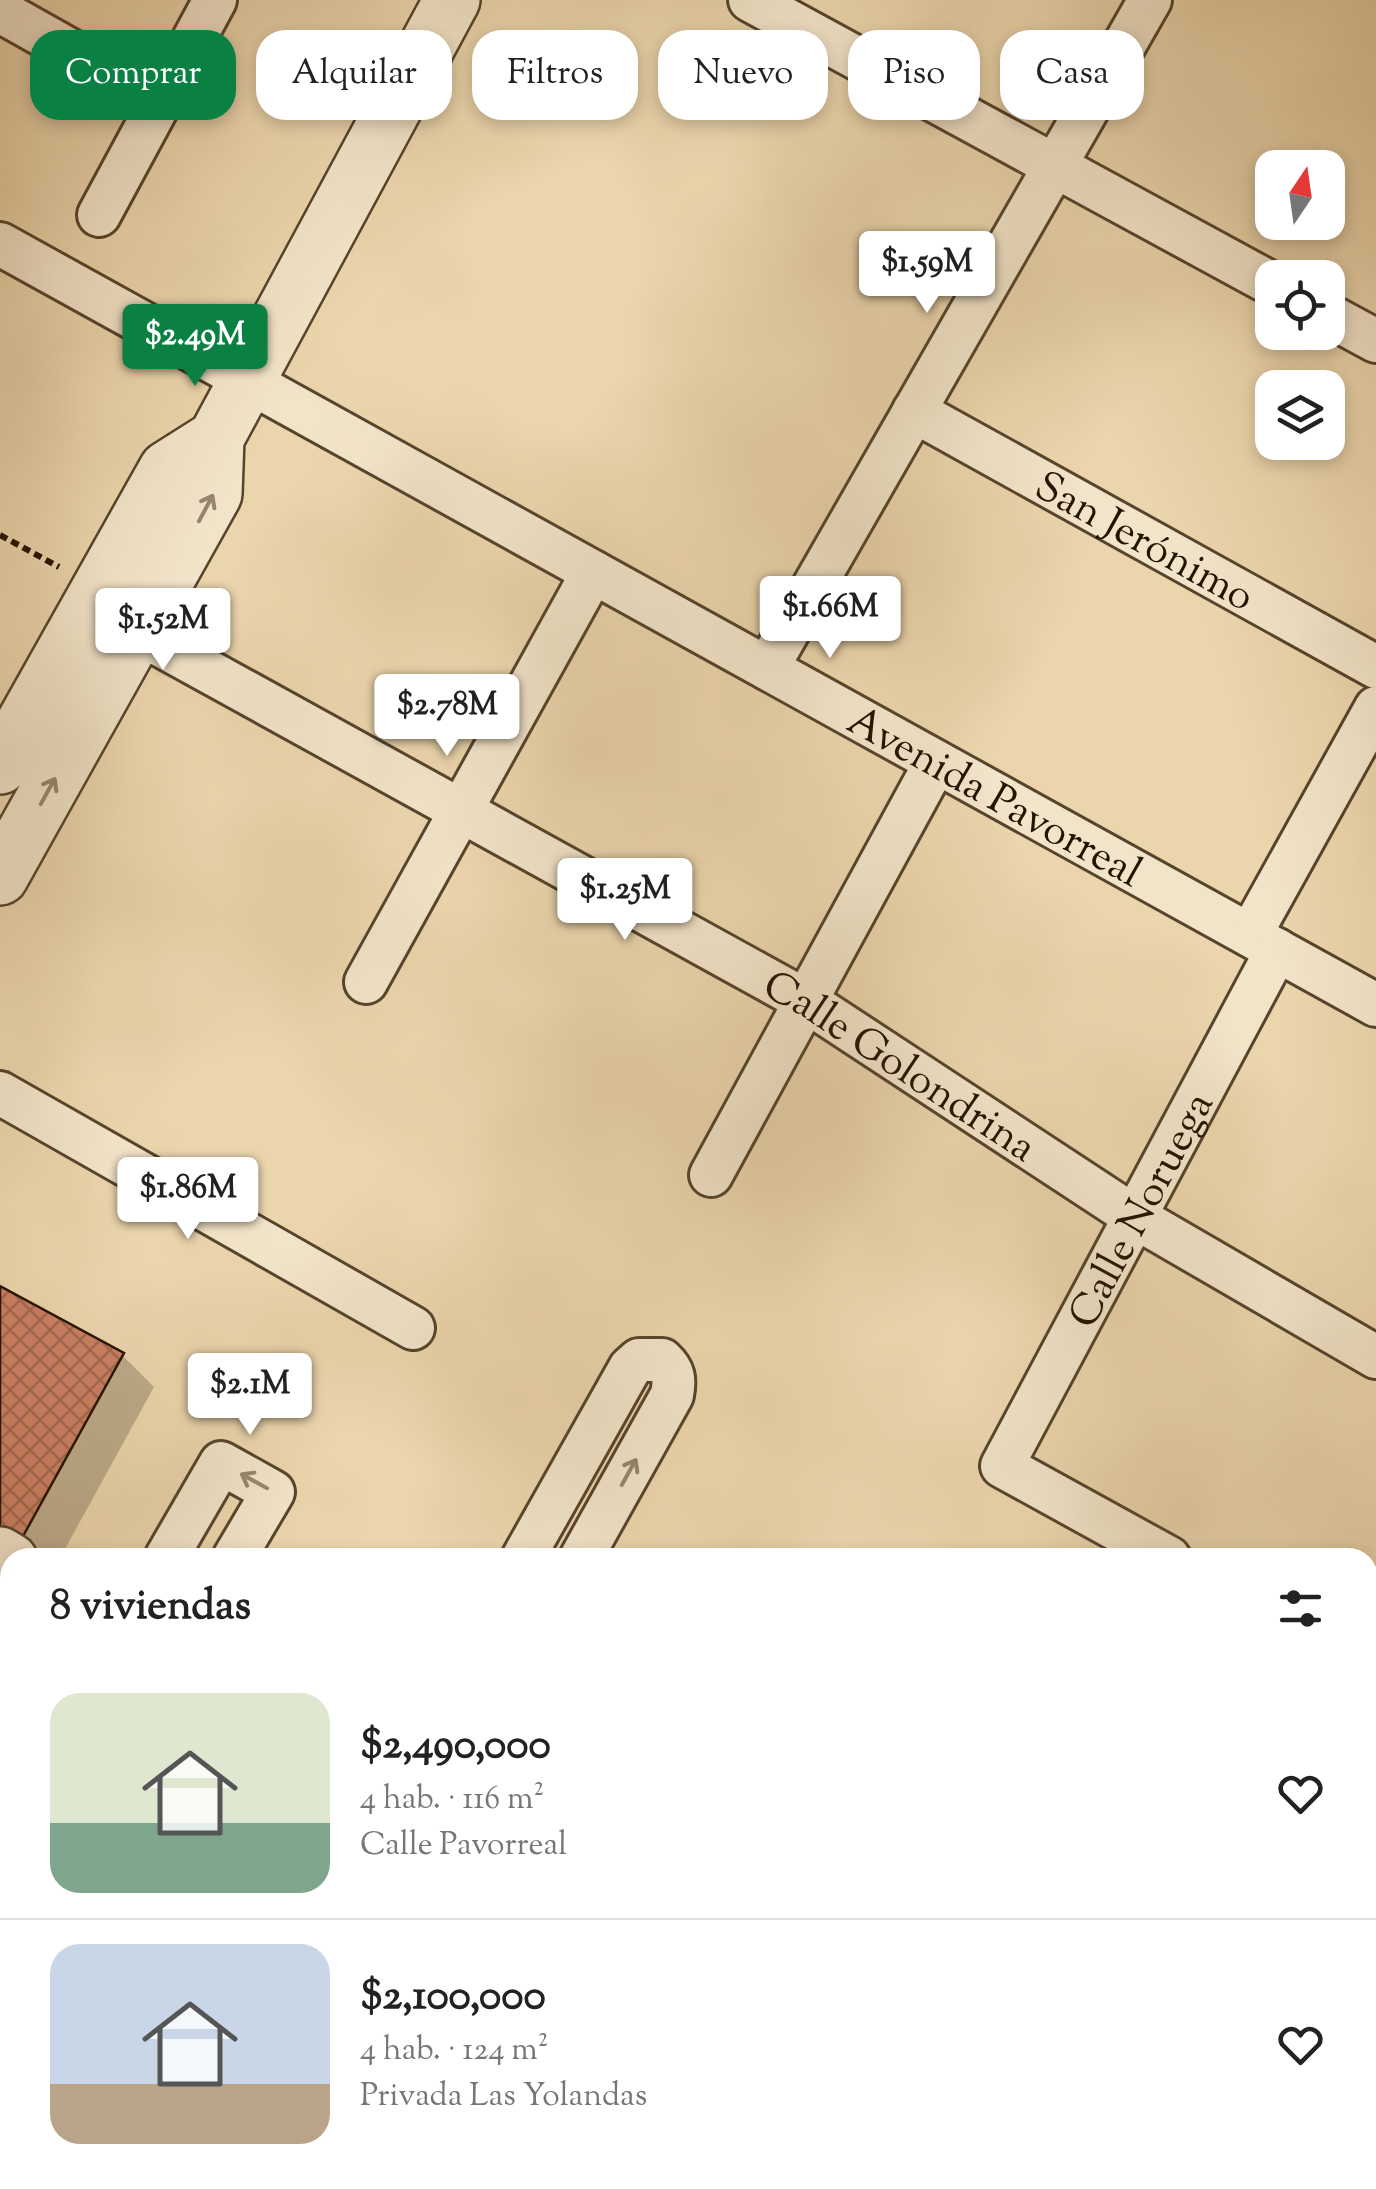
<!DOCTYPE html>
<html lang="es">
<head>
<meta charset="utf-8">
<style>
	:root { --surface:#fff; --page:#f6f6f6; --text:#222; --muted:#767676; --line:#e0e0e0; --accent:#0b8043 }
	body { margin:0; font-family:"Sorts Mill Goudy",serif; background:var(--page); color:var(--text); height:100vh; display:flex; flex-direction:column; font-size:38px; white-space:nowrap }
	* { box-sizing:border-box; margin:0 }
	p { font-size:32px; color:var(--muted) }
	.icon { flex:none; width:55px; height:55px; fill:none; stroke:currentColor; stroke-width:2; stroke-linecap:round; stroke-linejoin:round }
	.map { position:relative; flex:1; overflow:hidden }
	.sheet { position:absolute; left:0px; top:1548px; width:1378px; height:642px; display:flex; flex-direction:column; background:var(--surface); border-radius:30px 30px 0 0; box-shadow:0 5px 15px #0003 }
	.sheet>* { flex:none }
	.banner { position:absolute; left:30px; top:30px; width:1318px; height:90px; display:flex; gap:20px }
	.needle { width:65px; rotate:13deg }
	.fabs { position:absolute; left:1255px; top:150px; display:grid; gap:20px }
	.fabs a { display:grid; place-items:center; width:90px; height:90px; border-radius:20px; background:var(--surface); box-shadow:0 5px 15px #0003; font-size:50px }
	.price { position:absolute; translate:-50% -85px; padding:0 22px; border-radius:10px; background:#fff; color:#222; font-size:32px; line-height:65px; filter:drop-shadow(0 2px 5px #0008) }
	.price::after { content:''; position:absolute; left:50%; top:60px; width:30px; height:22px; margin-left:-15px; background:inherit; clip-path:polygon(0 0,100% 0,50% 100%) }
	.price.current { background:var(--accent); color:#fff }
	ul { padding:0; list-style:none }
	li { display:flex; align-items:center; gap:30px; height:250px; padding:0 50px }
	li+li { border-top:2px solid var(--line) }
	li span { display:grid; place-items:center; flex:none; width:280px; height:200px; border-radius:30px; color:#555 }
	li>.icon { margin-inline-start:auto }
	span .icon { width:120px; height:120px; fill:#fffc; stroke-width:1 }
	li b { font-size:42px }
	h2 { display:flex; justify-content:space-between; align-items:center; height:120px; padding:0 50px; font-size:42px }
	.chip { padding:0 35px; border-radius:30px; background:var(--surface); box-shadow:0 5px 15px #0003; font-size:35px; line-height:90px }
	.chip.current { background:var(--accent); color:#fff }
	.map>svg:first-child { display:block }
	.shadow { fill:#0003 }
	.building { fill:url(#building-cross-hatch); stroke:#251302; stroke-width:2.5 }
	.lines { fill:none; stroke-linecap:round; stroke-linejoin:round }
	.minor-casing { stroke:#56442c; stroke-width:48 }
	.tertiary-casing { stroke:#56442c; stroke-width:60 }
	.path { stroke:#251302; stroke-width:6; stroke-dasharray:8 5; stroke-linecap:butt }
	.minor { stroke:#f2e4c9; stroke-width:42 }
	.tertiary { stroke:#f2e4c9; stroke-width:55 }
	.oneway { stroke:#96866f }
	.labels { text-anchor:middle; stroke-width:10; stroke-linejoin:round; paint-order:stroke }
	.street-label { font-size:42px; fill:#251302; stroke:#f2e4c9 }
</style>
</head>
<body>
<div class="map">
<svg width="1376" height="2189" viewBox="0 0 1376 2189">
	<defs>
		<pattern id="building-cross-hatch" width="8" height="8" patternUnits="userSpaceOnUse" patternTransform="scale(2.5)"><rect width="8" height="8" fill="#ca8063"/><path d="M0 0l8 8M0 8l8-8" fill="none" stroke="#a4684f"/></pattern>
	</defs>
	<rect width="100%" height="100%" fill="#ebd5ac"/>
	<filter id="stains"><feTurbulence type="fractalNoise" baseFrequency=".002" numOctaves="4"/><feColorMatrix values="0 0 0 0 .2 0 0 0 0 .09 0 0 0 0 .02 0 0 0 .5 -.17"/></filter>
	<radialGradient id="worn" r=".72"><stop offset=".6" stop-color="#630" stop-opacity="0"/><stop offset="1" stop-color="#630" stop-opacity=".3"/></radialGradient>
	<path class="shadow" d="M0,1289L122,1355L154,1387L60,1558H34L0,1539Z"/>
	<path class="building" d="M0,1286L124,1353L22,1538L0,1526Z"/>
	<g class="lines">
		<g class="minor-casing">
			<g id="minor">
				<path d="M750,0L1272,284"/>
				<path d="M0,11L160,101"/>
				<path d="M99,215L215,0"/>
				<path id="s1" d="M0,244L1376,1005"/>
				<path d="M1328,315L1376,341"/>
				<path id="s2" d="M914,411L1376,667"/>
				<path id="s3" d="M137,632L806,1001L1135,1217L1376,1357"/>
				<path d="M767,668L1150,0"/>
				<path d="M1250,935L1376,708"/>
				<path d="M366,982L593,572"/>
				<path d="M0,1093L413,1328"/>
				<path d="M711,1175L936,762"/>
				<path d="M166,1558L221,1463L273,1492L234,1558"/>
				<path d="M523,1558L630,1368L639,1360H662C674,1371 675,1379 672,1395L581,1558"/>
				<path id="s4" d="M1169,1558L1002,1466L1277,950"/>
				<path d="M1368,1667L1376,1672"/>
				<path d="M1368,1929L1376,1914"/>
				<path d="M0,1931L10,1937"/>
				<path d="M1368,2031L1376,2016"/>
				<path d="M440,2180L456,2189"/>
				<path d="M166,2189L172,2180"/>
				<path d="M336,2189L341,2180"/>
				<path d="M1229,2189L1234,2180"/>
				<path d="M1281,2189L1286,2180"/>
			</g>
		</g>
		<g class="tertiary-casing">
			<path id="tertiary" d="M0,766L167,469L216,438
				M0,877L214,494L216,438L452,0
				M0,1555L10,1561
				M0,1606L10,1612
				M1035,2180L1051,2189
				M1128,2180L1145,2189"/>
		</g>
		<path class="path" d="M0,535L59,567"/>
		<use href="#minor" class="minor"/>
		<use href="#tertiary" class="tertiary"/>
	</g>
	<defs><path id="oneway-shaft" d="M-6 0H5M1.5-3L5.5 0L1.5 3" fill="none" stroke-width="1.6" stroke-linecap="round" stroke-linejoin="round" transform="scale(2.5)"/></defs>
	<g class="oneway">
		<use href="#oneway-shaft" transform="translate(206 508) rotate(-62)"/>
		<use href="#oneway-shaft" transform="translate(48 791) rotate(-61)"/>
		<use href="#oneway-shaft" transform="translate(629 1472) rotate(-61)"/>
		<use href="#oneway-shaft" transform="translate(254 1481) rotate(-151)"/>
	</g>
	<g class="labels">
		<g class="street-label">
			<text dy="15" stroke="none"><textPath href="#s2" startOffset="265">San Jerónimo</textPath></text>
			<text dy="15" stroke="none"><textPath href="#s1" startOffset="1138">Avenida Pavorreal</textPath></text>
			<text dy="15" stroke="none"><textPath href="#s3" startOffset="878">Calle Golondrina</textPath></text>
			<text dy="15" stroke="none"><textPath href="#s4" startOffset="482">Calle Noruega</textPath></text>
		</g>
	</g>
	<rect width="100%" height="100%" filter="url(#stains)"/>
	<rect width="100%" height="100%" fill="url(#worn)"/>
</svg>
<div class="fabs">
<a><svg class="needle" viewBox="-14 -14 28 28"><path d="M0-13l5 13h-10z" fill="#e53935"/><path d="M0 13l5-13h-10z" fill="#767676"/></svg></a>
<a><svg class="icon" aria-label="locate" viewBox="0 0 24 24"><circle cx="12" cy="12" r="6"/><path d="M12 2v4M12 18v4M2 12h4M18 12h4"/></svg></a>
<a><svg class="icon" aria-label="layers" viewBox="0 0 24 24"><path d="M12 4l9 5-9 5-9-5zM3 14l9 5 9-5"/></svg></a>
</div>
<b class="price" style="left:927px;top:316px">$1.59M</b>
<b class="price current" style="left:195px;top:389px">$2.49M</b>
<b class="price" style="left:830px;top:661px">$1.66M</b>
<b class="price" style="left:163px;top:673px">$1.52M</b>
<b class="price" style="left:447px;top:759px">$2.78M</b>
<b class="price" style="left:625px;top:943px">$1.25M</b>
<b class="price" style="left:188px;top:1242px">$1.86M</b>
<b class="price" style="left:250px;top:1438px">$2.1M</b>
<div class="banner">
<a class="chip current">Comprar</a>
<a class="chip">Alquilar</a>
<a class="chip">Filtros</a>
<a class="chip">Nuevo</a>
<a class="chip">Piso</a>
<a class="chip">Casa</a>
</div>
<section class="sheet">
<h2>8 viviendas<svg class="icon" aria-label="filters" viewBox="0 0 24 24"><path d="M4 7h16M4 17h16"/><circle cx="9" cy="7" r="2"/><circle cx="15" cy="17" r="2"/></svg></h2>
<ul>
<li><span style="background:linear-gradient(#dfe7d0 65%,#7fa58c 0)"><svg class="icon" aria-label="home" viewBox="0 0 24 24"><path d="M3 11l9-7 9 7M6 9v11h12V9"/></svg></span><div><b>$2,490,000</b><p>4 hab. · 116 m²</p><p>Calle Pavorreal</p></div><svg class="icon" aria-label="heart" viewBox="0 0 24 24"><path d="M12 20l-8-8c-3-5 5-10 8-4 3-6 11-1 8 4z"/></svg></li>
<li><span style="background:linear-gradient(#c9d6e8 70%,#b9a48a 0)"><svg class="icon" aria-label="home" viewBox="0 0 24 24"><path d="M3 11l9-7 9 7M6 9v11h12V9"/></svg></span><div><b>$2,100,000</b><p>4 hab. · 124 m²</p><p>Privada Las Yolandas</p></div><svg class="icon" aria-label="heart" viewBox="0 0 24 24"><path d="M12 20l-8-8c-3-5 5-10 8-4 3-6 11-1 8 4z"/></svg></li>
</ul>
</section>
</div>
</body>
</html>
